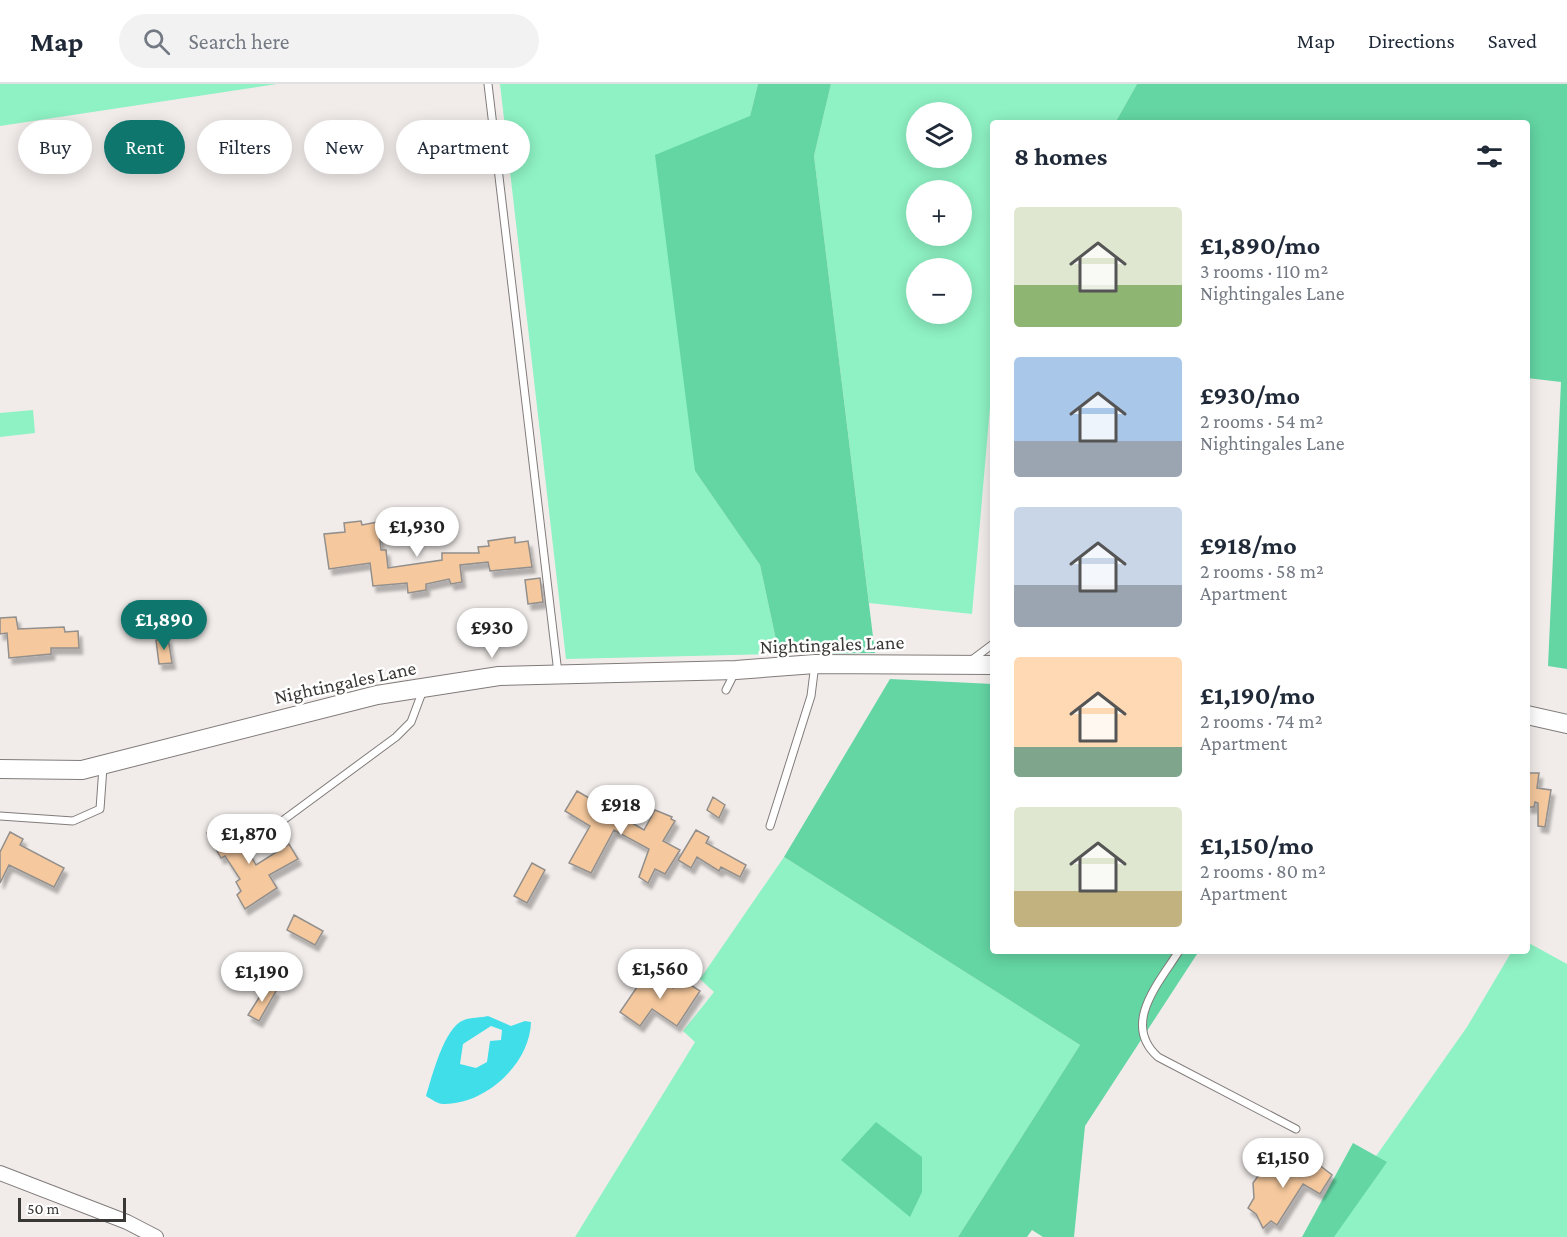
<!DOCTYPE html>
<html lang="en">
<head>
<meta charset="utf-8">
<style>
	:root { --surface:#fff; --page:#f2f2f3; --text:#1f2937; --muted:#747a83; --line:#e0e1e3; --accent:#0f766e }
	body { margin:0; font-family:"Crimson Pro",serif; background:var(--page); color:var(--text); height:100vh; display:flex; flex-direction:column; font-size:22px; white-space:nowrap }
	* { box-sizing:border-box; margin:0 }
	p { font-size:20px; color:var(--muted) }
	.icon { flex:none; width:33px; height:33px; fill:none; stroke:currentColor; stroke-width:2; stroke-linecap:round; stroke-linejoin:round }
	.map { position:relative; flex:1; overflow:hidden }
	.side { position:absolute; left:990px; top:36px; width:540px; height:834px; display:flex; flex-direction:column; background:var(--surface); border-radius:6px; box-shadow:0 3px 15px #0003 }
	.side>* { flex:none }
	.hud { position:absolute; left:18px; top:36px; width:570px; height:54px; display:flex; gap:12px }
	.buttons { position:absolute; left:906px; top:18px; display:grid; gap:12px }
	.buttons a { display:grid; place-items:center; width:66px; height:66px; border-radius:50%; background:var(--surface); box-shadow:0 3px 15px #0003; font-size:30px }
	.scale { position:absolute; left:18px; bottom:15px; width:108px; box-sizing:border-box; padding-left:6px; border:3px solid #3a3837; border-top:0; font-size:16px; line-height:21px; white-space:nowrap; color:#3a3837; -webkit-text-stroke:4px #fff; paint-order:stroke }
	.price { position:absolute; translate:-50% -51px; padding:0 14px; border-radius:21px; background:#fff; color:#222; font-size:20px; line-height:39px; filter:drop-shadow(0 2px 3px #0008) }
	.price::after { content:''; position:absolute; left:50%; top:36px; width:18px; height:14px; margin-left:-9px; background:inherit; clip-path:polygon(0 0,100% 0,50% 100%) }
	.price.on { background:var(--accent); color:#fff }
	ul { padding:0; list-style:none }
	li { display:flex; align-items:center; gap:18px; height:150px; padding:0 24px }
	li span { display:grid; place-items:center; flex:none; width:168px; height:120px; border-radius:6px; color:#555 }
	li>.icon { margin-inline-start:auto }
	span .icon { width:72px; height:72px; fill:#fffc; stroke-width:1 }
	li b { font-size:26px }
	h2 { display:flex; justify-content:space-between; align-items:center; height:72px; padding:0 24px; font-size:26px }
	.chip { padding:0 21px; border-radius:27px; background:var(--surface); box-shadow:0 3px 15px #0003; font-size:21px; line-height:54px }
	.chip.on { background:var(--accent); color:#fff }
	header { display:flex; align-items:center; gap:36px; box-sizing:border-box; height:84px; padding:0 30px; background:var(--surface); border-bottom:2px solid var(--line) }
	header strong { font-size:28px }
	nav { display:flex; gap:33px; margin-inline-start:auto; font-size:21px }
	.search { width:420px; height:54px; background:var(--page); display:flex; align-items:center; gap:15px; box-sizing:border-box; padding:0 21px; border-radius:33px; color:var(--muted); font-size:22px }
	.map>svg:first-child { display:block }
	.green { fill:#8ef2c4; fill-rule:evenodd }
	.forest { fill:#64d6a4 }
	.water { fill:#40dee8; fill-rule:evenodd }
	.building { fill:#f5c89d; stroke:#928f8c; stroke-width:1.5; filter:url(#shadow) }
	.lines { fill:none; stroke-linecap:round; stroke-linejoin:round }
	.service-casing { stroke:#807c7a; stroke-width:9 }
	.minor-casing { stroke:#807c7a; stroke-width:16 }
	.secondary-casing { stroke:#807c7a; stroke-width:20 }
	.service { stroke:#fff; stroke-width:7 }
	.minor { stroke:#fff; stroke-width:14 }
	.secondary { stroke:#fff; stroke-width:18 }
	.labels { text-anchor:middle; stroke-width:5; stroke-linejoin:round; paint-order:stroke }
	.street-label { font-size:20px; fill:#3a3837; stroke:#fff }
</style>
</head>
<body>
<header>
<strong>Map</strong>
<div class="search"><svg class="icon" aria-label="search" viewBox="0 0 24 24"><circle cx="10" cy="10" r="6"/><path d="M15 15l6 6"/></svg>Search here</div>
<nav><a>Map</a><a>Directions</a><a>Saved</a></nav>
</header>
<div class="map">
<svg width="1567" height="1153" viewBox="0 0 1567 1153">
	<defs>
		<filter id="shadow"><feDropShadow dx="3.5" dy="6" stdDeviation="1.5" flood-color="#0004"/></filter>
	</defs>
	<rect width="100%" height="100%" fill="#f1ecea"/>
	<path class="green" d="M0,0H277L0,42Z
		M500,0H758L750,32L695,387L760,481L779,570L566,575Z
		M831,0H1137L1115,39H993V289L972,530L869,519L814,72ZM916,28H962V74H916ZM916,106H962V152H916ZM916,184H962V230H916Z
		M33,326L35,349L0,353V329Z
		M784,773L1080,961L958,1153H575L695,958L683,947L714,908L700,895Z
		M1527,858L1567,880V1153H1319L1467,943L1512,867H1527Z"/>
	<path class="forest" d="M758,0H831L814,72L875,569L779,570L760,481L695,387L655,71L750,32Z
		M1137,0H1567V585L1548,582L1561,298L1527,294V39H1115Z
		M890,595L993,600V867H1199L1085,1042L1074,1153H1043L1032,1146L1027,1153H958L1080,961L784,773Z
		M876,1038L922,1073V1108L910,1133L841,1076Z
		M1353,1059L1387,1078L1334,1153H1302Z"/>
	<path class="water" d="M488,932L511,942L525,937L531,938C530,980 485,1021 443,1020C438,1020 431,1015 426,1012C432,993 444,943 464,936C471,933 481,934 488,932ZM491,942L502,946L501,956L490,957L487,978L476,984L460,980L463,960Z"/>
	<path class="building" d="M361,437L362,441L378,438L381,466H386L388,484L442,476V469H479L478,463L489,462L488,457L515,453V459L528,457L532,483L490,487L488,478L460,481L462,498L451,500L449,495L426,500V506L408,509L407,499L373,502L370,479L329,485L324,450L345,448L344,439Z
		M540,494L543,518L528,520L525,496Z
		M162,518L164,533L141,536L139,522Z
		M16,533L18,545L64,543L65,548L78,547L79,564H51V570L9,574L7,549L0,550V534Z
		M168,554L172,579L159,580L156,556Z
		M1527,689H1539L1537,704L1551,706L1545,743L1538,742V719L1535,718L1534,723H1527Z
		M577,707L644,746L655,726L672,733L671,735L675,737L663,757L680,766L665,790L655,785L648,799L639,793L649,765L614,746L591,789L569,779L590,742L565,727Z
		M713,713L725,721L719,734L707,726Z
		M225,737L238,756L241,755L256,781L289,760L298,775L269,791L277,804L245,825L237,811L241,807L236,798L240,795L225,772L221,774L207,749Z
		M696,746L709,753L706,759L746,781L740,793L721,783L719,787L697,773L691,784L678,776Z
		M10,748L23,755L20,761L64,784L54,803L9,781L0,799V768Z
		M532,779L545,786L527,819L514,812Z
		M294,831L323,847L315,861L287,846Z
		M648,887L673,904L680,894L700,907L677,942L652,925L640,942L620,928Z
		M267,901L276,907L259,937L248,931Z
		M1296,1076L1313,1088L1318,1080L1332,1091L1320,1110L1303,1100L1277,1141L1271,1137L1263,1144L1256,1130L1248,1124L1254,1114L1253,1099L1269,1077L1288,1089Z"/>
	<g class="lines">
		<g class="service-casing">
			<path id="service" d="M488,0L558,589
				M969,578L993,560
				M726,606L735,588
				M0,732L73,737L100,725L103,683
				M770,742L811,612L815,580
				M255,757L396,653L411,638L423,606
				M1179,867C1159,899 1121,940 1158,973L1296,1045"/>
		</g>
		<g class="minor-casing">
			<path id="minor" d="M0,1089L127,1138L156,1153"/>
		</g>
		<g class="secondary-casing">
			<path id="secondary" d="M1527,631L1567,640
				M0,685L82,686L377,611L499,592L736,586L815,580L993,581"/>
		</g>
		<use href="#service" class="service"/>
		<use href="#minor" class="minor"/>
		<use href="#secondary" class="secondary"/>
	</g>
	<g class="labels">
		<g class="street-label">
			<text transform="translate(832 560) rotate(-2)" y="7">Nightingales Lane</text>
			<text transform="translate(345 598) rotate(-12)" y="7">Nightingales Lane</text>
		</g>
	</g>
</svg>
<div class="buttons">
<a><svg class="icon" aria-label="layers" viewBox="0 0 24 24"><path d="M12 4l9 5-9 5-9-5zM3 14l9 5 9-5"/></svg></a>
<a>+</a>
<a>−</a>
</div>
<div class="scale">50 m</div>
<b class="price" style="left:417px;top:474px">£1,930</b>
<b class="price on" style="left:164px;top:567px">£1,890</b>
<b class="price" style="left:492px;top:575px">£930</b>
<b class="price" style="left:621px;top:752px">£918</b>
<b class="price" style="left:249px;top:781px">£1,870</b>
<b class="price" style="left:660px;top:916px">£1,560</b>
<b class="price" style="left:262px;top:919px">£1,190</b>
<b class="price" style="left:1283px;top:1105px">£1,150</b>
<div class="hud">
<a class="chip">Buy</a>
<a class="chip on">Rent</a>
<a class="chip">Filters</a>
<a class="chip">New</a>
<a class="chip">Apartment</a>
</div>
<section class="side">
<h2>8 homes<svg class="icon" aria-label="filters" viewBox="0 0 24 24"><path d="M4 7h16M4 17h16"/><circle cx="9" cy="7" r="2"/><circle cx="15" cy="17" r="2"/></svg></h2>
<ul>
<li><span style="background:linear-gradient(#dfe7d0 65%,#8fb573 0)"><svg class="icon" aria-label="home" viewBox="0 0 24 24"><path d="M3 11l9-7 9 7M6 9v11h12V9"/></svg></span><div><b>£1,890/mo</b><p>3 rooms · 110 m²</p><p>Nightingales Lane</p></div></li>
<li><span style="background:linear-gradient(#a9c7e8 70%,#9aa5b1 0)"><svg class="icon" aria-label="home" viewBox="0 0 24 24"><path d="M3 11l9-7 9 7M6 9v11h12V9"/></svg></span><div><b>£930/mo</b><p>2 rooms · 54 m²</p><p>Nightingales Lane</p></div></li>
<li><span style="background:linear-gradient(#c9d6e8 65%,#9aa5b1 0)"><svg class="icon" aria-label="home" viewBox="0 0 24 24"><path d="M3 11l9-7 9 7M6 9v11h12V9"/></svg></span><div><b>£918/mo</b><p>2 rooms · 58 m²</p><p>Apartment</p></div></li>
<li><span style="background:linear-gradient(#ffd9b3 75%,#7fa58c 0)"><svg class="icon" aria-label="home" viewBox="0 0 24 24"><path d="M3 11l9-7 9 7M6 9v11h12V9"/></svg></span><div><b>£1,190/mo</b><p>2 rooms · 74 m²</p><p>Apartment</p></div></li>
<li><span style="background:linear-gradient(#dfe7d0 70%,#c2b280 0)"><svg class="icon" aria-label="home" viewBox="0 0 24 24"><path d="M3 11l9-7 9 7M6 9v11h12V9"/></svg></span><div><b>£1,150/mo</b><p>2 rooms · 80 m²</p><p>Apartment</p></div></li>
</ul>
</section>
</div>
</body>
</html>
